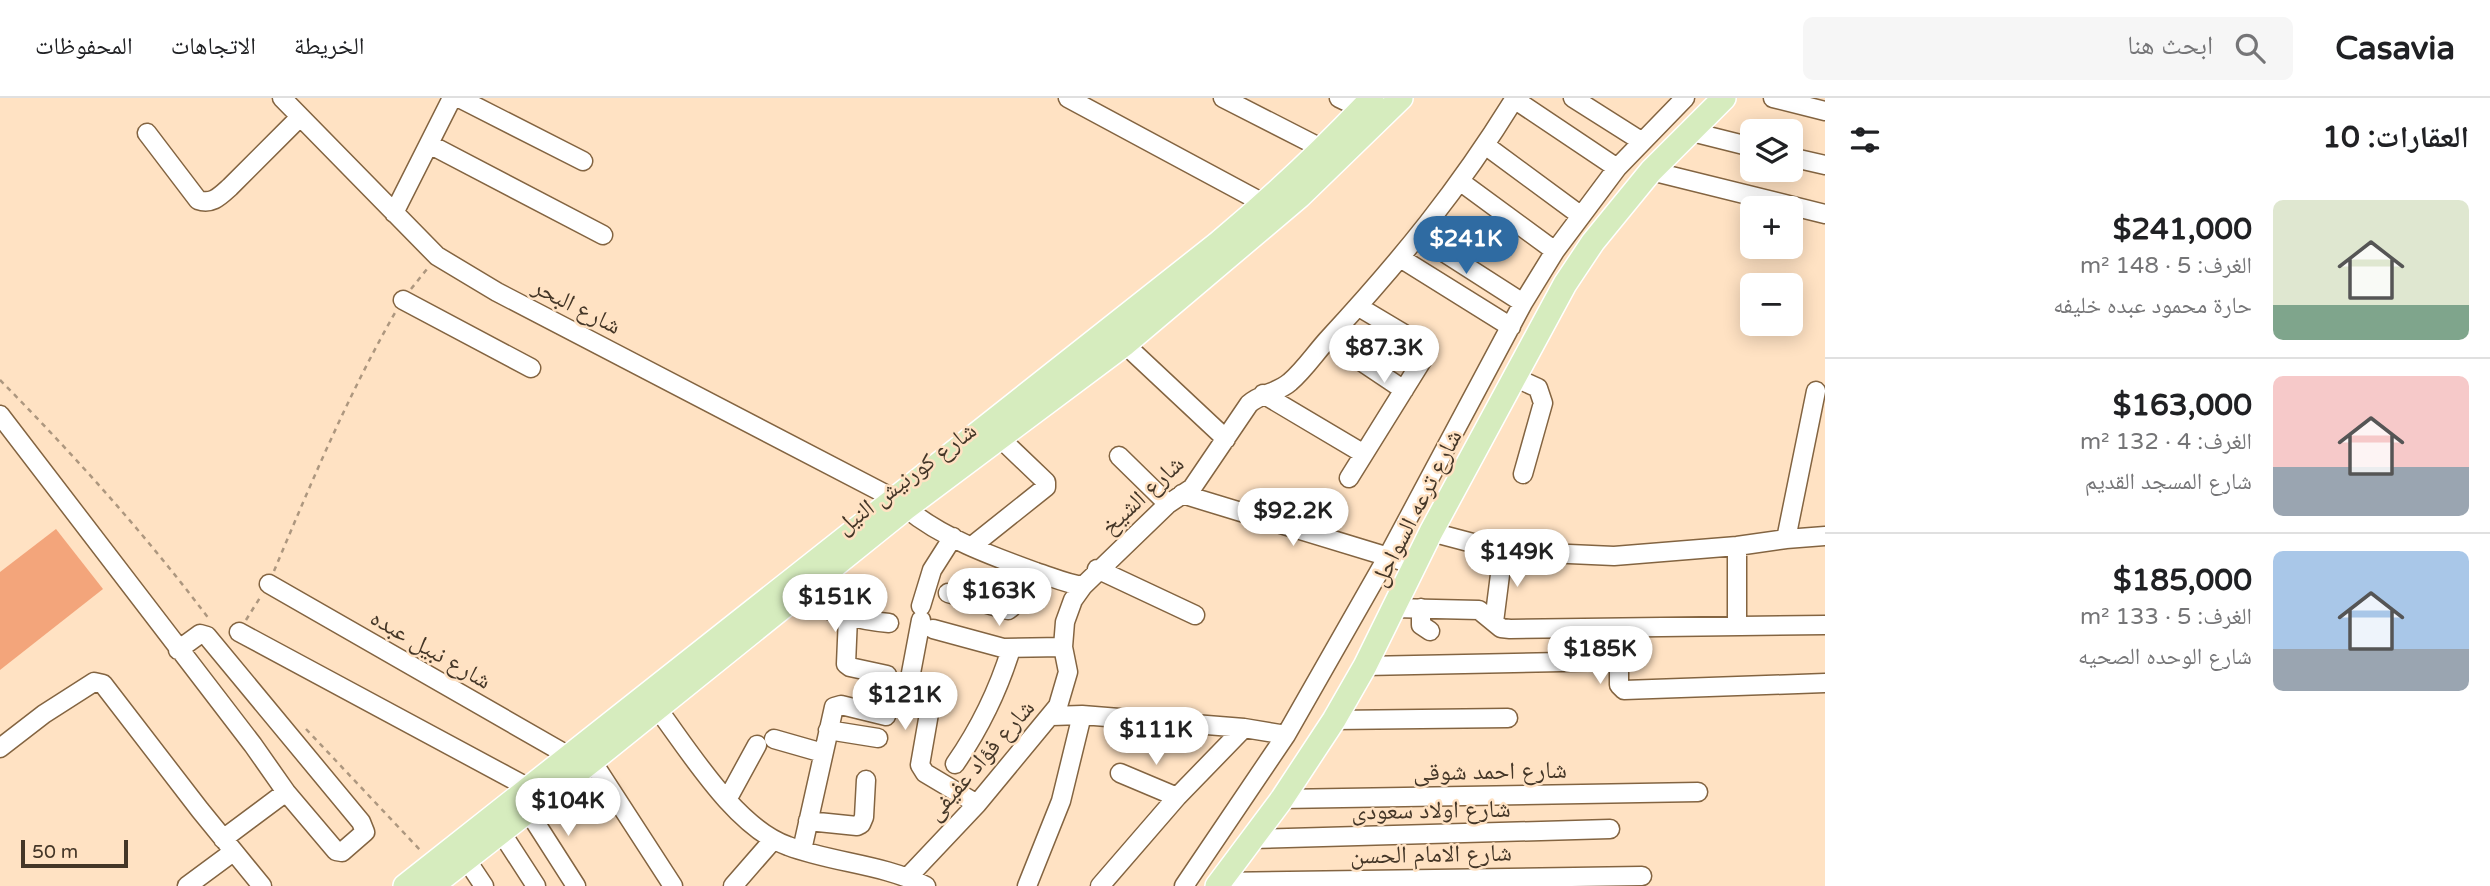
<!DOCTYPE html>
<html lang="ar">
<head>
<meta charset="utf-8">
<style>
	:root { --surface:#fff; --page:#f6f6f6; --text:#202124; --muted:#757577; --line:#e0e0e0; --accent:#2f6ba2 }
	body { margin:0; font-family:"Varela Round","Noto Naskh Arabic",sans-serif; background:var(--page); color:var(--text); direction:rtl; height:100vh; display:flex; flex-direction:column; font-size:26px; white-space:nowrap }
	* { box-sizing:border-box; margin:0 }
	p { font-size:23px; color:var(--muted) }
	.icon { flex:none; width:38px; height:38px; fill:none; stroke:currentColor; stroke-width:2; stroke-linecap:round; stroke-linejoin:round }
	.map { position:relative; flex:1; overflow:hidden; direction:ltr }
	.side { display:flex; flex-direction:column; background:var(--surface); width:665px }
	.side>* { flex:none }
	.controls { position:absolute; left:1740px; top:21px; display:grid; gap:14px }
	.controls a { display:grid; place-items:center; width:63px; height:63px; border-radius:10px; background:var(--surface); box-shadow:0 4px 18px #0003; font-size:35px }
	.scale { position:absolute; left:21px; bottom:18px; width:107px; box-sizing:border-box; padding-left:7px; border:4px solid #443627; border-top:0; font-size:19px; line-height:24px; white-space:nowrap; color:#443627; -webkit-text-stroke:5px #ffe2c3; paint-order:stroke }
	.price { position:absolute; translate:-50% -60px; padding:0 16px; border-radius:24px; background:#fff; color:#222; font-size:23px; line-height:46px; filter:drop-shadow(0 2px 4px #0008) }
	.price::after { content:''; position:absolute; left:50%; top:42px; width:21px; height:16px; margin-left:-10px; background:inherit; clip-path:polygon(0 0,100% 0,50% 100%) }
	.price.on { background:var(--accent); color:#fff }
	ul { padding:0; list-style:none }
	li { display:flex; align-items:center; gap:21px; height:175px; padding:0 21px }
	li+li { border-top:2px solid var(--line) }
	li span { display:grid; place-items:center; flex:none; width:196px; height:140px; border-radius:10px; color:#555 }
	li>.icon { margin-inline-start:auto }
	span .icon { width:84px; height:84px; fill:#fffc; stroke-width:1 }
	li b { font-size:30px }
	h2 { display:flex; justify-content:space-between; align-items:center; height:84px; padding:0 21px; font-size:30px }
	header { display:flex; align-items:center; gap:42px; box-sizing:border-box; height:98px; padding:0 35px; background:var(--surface); border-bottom:2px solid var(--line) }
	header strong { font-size:33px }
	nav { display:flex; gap:38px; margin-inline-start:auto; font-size:24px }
	.search { width:490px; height:63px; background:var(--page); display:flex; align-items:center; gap:18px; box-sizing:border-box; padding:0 24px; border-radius:10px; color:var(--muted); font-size:26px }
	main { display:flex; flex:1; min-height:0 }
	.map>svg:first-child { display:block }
	.building { fill:#f3a57b }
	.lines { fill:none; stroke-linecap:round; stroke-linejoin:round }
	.minor-casing { stroke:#836441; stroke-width:21 }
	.major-casing { stroke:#fff; stroke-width:26 }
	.path { stroke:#ad977f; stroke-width:2.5; stroke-dasharray:5 5; stroke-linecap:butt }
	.minor { stroke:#fff; stroke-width:18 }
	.major { stroke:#d6ecbe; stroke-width:23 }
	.labels { text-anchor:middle; stroke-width:5; stroke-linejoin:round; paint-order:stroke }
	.street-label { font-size:24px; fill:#443627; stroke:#ffe2c3 }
</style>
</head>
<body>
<header>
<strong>Casavia</strong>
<div class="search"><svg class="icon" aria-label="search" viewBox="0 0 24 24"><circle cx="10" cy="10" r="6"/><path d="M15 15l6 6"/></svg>ابحث هنا</div>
<nav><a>الخريطة</a><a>الاتجاهات</a><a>المحفوظات</a></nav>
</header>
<main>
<section class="side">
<h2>العقارات: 10<svg class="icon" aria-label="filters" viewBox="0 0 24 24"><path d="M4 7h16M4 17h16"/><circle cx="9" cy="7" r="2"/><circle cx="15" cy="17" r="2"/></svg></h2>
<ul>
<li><span style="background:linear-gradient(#dfe7d0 75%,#7fa58c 0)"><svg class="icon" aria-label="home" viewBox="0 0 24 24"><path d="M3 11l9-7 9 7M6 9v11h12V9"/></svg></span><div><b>$241,000</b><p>الغرف: 5 · 148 m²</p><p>حارة محمود عبده خليفه</p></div></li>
<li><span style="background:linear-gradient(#f6c9c9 65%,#9aa5b1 0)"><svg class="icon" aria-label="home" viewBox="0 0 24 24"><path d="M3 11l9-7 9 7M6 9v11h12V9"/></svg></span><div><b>$163,000</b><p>الغرف: 4 · 132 m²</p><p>شارع المسجد القديم</p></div></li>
<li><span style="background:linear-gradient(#a9c7e8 70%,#9aa5b1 0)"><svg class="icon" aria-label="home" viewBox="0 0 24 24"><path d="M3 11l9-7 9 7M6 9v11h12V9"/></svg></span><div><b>$185,000</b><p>الغرف: 5 · 133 m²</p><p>شارع الوحده الصحيه</p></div></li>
</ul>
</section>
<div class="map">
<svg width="1825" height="788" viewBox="0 0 1825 788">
	<rect width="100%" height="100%" fill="#ffe2c3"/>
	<path class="building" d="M56,431L103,491L0,572V474Z"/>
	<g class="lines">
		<g class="minor-casing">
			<path id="minor" d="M282,0L437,158L497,194L893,400
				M459,0L583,63
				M1068,0L1265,106
				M1223,0L1323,51
				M1339,0L1362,11
				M1573,0L1641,43
				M1773,0L1825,13
				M1514,1L1617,70
				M1688,33L1752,49
				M147,35L198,102C212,107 220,98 230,89L300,19
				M429,46L603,137
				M1485,47L1580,117
				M1790,59L1825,67
				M1651,73L1825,116
				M1461,84L1555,153
				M394,115L452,0
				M1420,139L1523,205
				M1402,161L1511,229
				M403,202L531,270
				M1116,238L1226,341
				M1328,241L1404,292
				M1514,279L1538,290L1543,305L1523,376
				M1263,296L1364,356
				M0,317L253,647L286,694L336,753L342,754L365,734L361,724L207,538L200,536L178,552
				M1119,358L1168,406
				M1349,380L1428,253L1426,249L1359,209
				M1182,396L1415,467
				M906,410C942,440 992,458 1036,474C1052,479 1067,486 1083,488L1168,406L1192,390L1249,306C1261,295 1278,295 1290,284C1305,271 1316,254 1329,240C1401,162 1459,91 1515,0
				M1431,434L1503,453L1614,458L1737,448L1786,441L1825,438
				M1786,441L1816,293
				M972,448L1046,389V384L1001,341
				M1097,471L1195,517
				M269,486L569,658
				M948,495L1008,512L1012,509L1024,470
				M797,498C827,514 855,522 889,525
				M921,508L932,472L953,439
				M1393,510L1479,512L1501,530L1510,531L1825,527
				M1421,510V527L1430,533
				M848,519L846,566L850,569L887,577
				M921,522L911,575C913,595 926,589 931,604L920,667L925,675L977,706
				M1494,524L1503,453
				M1737,527V448
				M933,531L1003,550L1063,549
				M239,534L529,690
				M1365,568L1614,563L1619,570V587L1624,592L1825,585
				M657,610C690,654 736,730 788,748C833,765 883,766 926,788
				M1052,618L1082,617L1244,630L1286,637
				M1334,622L1508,620
				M828,632L878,640
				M774,641L823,655
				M0,650L44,616L94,584L103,586L200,712L262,788
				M592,663L673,788
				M955,666C980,630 998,593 1011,551
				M1120,675L1177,699
				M1282,701L1698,694
				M727,702L757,647
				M528,713L576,788
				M808,723L857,728L861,726L864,719L866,682
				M501,734L536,788
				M223,741L286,694
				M1252,741L1610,731
				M802,752L834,609L841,607L886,618
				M466,761L484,788
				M908,779L977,706L1058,608L1068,574L1063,549L1065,524L1073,502L1083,488
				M1220,784L1642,778
				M187,788L233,754
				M733,788L773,742
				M1027,788L1061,703L1082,617
				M1100,788L1177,699L1244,630
				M1184,788L1286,637L1388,458L1523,205L1555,153L1617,70L1685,0"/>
		</g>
		<g class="major-casing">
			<path id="major" d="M405,788L1217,146C1272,100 1323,52 1372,0
				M432,788L592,663L906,410L1125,246L1300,98L1401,0
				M1217,788L1282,701L1334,622L1365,568L1431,434L1565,186L1593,144L1651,73L1724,0"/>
		</g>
		<path class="path" d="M411,191L427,171
			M0,282C74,357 146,437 209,521
			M274,473C311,385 348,297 396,213
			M246,522L261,498
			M306,631L421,753"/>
		<use href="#minor" class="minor"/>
		<use href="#major" class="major"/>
	</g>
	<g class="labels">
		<g class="street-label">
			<text transform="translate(577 208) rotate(27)" y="8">شارع البحر</text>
			<text transform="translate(906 380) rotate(-37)" y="8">شارع كورنيش النيل</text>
			<text transform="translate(1142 397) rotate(-43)" y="8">شارع الشيخ</text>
			<text transform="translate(1416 410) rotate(-63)" y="8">شارع ترعه السواحل</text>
			<text transform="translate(431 551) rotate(30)" y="8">شارع نبيل عبده</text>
			<text transform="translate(980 662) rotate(-49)" y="8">شارع فؤاد عفيفى</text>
			<text transform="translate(1490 673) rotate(-1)" y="8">شارع احمد شوقى</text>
			<text transform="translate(1431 712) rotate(-1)" y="8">شارع اولاد سعودى</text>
			<text transform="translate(1431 756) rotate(-1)" y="8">شارع الامام الحسن</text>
		</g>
	</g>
</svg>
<div class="controls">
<a><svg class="icon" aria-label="layers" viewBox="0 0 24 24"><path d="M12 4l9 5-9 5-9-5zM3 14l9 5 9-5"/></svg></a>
<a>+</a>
<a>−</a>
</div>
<div class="scale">50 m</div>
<b class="price on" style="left:1466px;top:178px">$241K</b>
<b class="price" style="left:1384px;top:287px">$87.3K</b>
<b class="price" style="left:1293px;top:450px">$92.2K</b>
<b class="price" style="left:1517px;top:491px">$149K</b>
<b class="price" style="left:999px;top:530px">$163K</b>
<b class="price" style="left:835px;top:536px">$151K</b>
<b class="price" style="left:1600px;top:588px">$185K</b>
<b class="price" style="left:905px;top:634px">$121K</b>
<b class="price" style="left:1156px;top:669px">$111K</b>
<b class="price" style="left:568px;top:740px">$104K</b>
</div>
</main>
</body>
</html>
